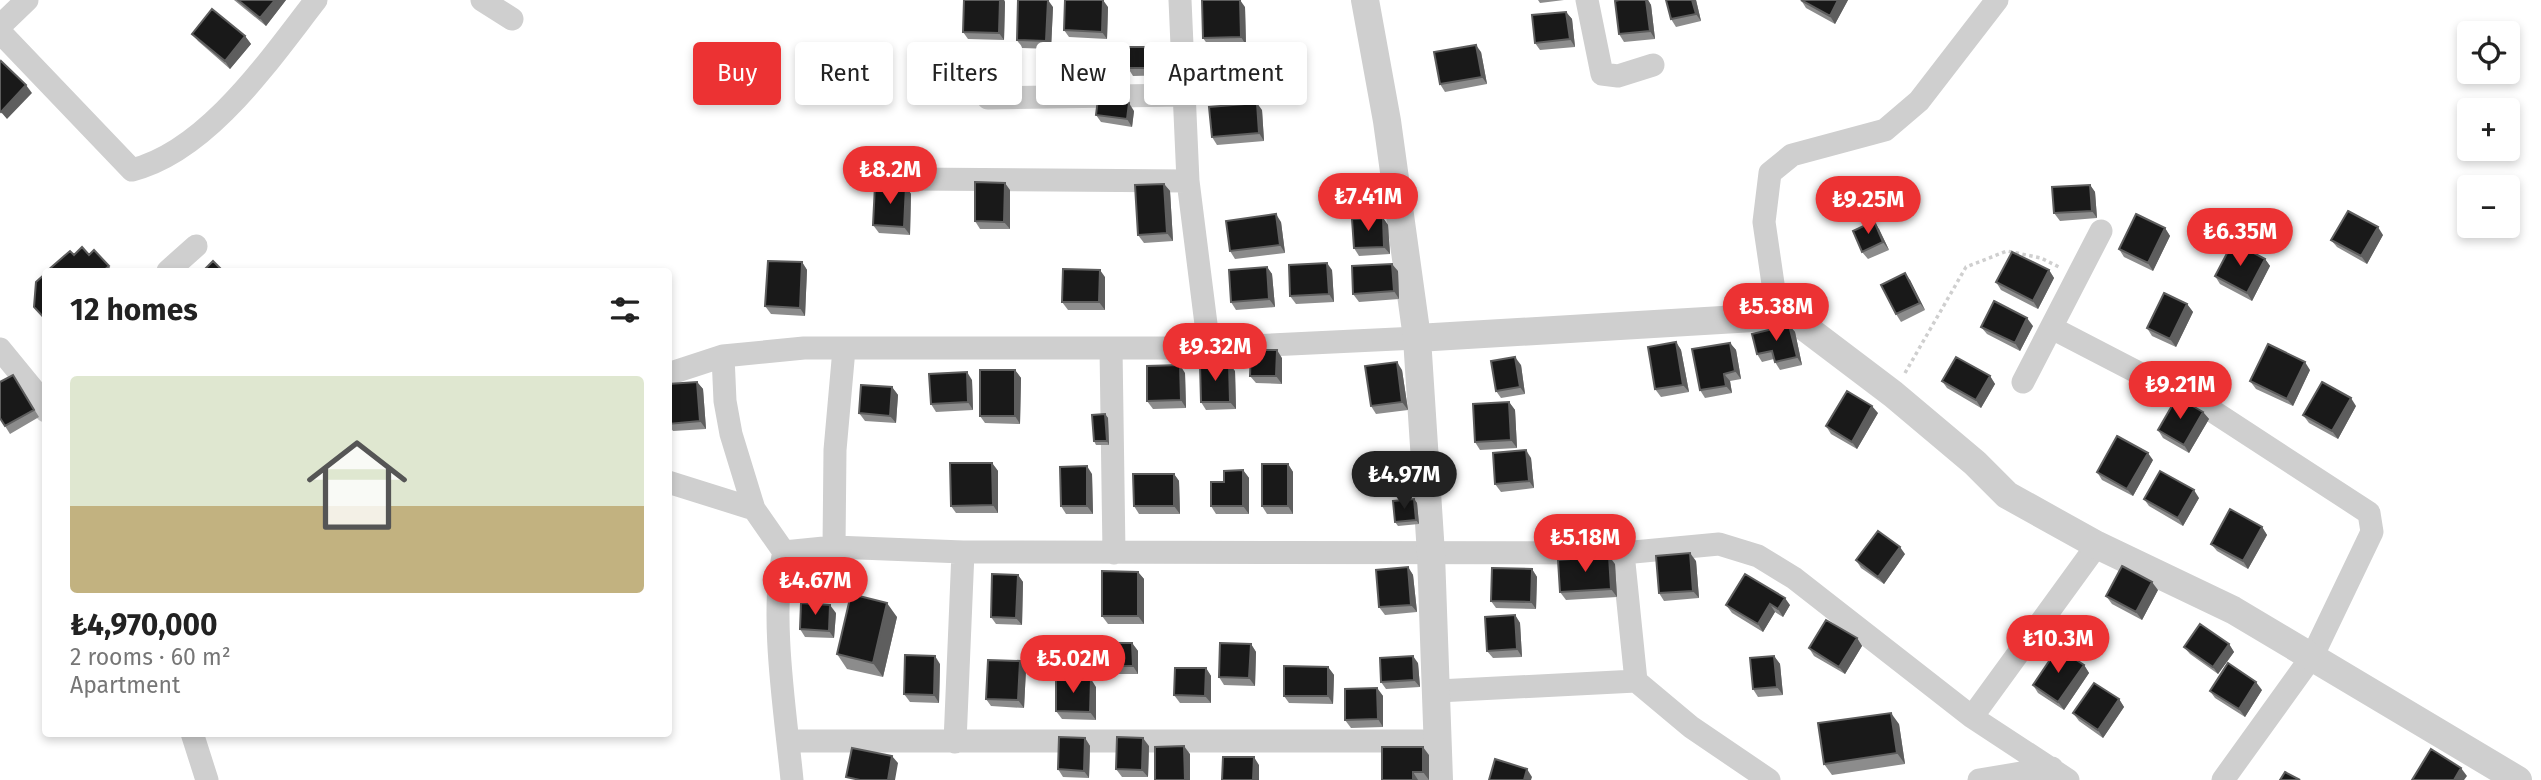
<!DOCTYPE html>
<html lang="en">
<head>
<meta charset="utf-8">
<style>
	:root { --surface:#fff; --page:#f6f6f6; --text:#222; --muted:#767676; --accent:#ec3233 }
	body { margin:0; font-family:"Fira Sans",sans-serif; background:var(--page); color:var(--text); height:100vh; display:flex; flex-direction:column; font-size:26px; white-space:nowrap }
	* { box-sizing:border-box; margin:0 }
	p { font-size:23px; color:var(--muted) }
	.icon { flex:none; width:38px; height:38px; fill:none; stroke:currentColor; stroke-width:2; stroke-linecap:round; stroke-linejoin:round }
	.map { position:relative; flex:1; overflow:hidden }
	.sheet { position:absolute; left:42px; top:268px; width:630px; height:469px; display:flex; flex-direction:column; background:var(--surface); border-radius:7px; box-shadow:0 4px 10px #0003 }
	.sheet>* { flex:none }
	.hud { position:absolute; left:693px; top:42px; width:665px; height:63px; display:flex; gap:14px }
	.buttons { position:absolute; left:2457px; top:21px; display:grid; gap:14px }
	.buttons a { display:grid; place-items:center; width:63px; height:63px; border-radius:7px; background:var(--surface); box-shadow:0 4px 10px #0003; font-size:35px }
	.price { position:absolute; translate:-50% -60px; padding:0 16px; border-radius:24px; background:var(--accent); color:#fff; font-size:23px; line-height:46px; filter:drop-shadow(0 2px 4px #0008) }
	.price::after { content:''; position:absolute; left:50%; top:42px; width:21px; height:16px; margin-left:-10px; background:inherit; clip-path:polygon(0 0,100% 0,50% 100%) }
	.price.active { background:#222; color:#fff }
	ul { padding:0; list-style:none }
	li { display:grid; align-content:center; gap:14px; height:371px; padding:0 28px }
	li span { display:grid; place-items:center; height:217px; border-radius:7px; color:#555 }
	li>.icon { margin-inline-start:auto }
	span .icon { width:126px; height:126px; fill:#fffc; stroke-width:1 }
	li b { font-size:30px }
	h2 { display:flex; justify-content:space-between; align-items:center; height:84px; padding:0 28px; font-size:30px }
	.chip { padding:0 24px; border-radius:7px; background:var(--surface); box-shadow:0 4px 10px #0003; font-size:24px; line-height:63px }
	.chip.active { background:var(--accent); color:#fff }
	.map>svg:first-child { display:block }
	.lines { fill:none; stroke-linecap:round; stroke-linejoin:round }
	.path { stroke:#cfcfcf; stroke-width:3.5; stroke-dasharray:3.5 3.5; stroke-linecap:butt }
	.minor { stroke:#cfcfcf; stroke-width:23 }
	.tertiary { stroke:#cfcfcf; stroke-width:28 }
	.wall { fill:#8c8c8c }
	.shaded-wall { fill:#5e5e5e }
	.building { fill:#191919; stroke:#5e5e5e; stroke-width:2 }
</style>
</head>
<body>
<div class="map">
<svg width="2541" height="780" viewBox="0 0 2541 780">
	<rect width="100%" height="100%" fill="#fff"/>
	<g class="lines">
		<path class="path" d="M1905,373L1966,267L2007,251L2041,258L2061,268"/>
		<path class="minor" d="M482,0L512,19
			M1180,0L1188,181L1209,348
			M1587,0L1602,74L1618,76L1653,65
			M0,26L27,0
			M0,32L132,170C208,151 270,59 316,0
			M988,98L1183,95
			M909,179L1188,181
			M168,271L196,246
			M1778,318L1764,222L1770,173L1792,155L1885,130L1919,101L1997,0
			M2052,328L2214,412L2369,513L2372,532L2313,655L2223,780
			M1111,348L1114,553
			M0,349L36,393L46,411
			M723,356L725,401L731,434L754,509L784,552
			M668,374L723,356L804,348H1209L1417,338
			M2023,382L2101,231
			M668,482L754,509
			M834,547L835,450L844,349
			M784,552L834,547L963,552L1623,553L1719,544L1758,556L1794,578L1972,717L2068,780
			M784,552C769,612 786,717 792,780
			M1623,553L1636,681
			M1438,691L1636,681L1691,727L1769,780
			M1972,717L2097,545
			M192,733L207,780
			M788,741H1439
			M955,742L963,552
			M1979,780L2052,768"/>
		<path class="tertiary" d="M1365,0L1387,121L1417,338L1431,554L1439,780
			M1417,338L1790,316L1893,394L1975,463L2007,495L2097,545L2233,610L2518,780"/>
	</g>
	<path class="wall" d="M234,0H286L266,26Z
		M964,0H1004L1005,2L1004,40L968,39L963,32Z
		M1538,0H1564L1540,3Z
		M1619,0H1648L1651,5L1655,39L1624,42L1619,34Z
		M1666,0H1696L1701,21L1676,27L1671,19Z
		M1801,0H1848L1835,24L1806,8Z
		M1053,7L1051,49L1022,48L1017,40Z
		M1108,7L1107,39L1069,37L1064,30Z
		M1245,7L1246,45H1208L1203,38Z
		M1566,12L1572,19L1575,47L1540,50L1535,43Z
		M192,34L245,36L251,44L230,69L198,41Z
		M1168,47L1174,54V75L1133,76L1128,68Z
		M1481,52L1487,84L1445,92L1440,84Z
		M1262,110L1264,141L1217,145L1212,137Z
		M1134,111L1132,127L1101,122L1096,115Z
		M1164,184L1170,191L1173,241L1144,243L1138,235Z
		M2090,185L2095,192L2097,218L2060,221L2054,213Z
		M906,186L911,194L910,235L879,233L873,225Z
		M1010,190V229H980L975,221Z
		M1383,218L1388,225L1390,254L1359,256L1354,248Z
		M1281,222L1285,253L1235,259L1230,251Z
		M2165,228L2170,236L2153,271L2124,257L2119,249Z
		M1879,229L1889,250L1868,259L1862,252Z
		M2383,235L2367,264L2337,247L2331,240Z
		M74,255H89L109,266L112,271H47Z
		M2265,259L2270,266L2252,301L2220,284L2215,276Z
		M802,262L807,270L805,316L771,314L765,306Z
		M1267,267L1272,274L1275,307L1236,310L1231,302Z
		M1332,270L1334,302L1296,304L1290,296Z
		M2049,270L2054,278L2038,309L2001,290L1996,282Z
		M1398,271L1399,299L1359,302L1353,294Z
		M1105,277V310H1068L1062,302Z
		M1910,280L1925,310L1901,322L1896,314Z
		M2187,304L2193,312L2176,347L2152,336L2147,328Z
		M1789,325L1795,332L1802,365L1780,370L1775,362L1774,359L1762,362L1757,354Z
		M2033,326L2020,351L1987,334L1981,327Z
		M1676,342L1681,350L1689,392L1661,397L1655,389Z
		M1730,343L1736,350L1741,379L1730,381L1732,393L1705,398L1700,390Z
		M1282,358V384L1256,383L1250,376Z
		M1521,365L1525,394L1501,398L1496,391Z
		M1015,370L1021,378L1020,424L985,423L980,416Z
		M1402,370L1408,410L1376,414L1371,406Z
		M2310,370L2293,406L2256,389L2250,381Z
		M1235,371L1236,409L1206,410L1201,402Z
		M1185,373L1186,408L1153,409L1147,401Z
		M13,375L39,417L10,434L5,426Z
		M1990,376L1995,384L1981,408L1947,388L1942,381Z
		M972,380L973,410L936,412L931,404Z
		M697,382L703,389L706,429L673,431L668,424V384Z
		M892,387L898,395L896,423L865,421L859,413Z
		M1509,402L1515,410L1517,448L1480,450L1475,442Z
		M2356,406L2338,439L2309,423L2303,415Z
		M2203,412L2209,419L2189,453L2163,438L2158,430Z
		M1878,413L1857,449L1831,434L1826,426Z
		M1105,414L1108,418L1109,445H1096L1094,441Z
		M1531,458L1534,488L1501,492L1495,484Z
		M2153,460L2133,496L2102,480L2097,472Z
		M992,463L998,471V513H956L951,506Z
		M1288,464L1293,472V514H1267L1262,506Z
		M1243,470L1249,478V514H1216L1211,506L1224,482Z
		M1092,474L1093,514H1066L1061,506Z
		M1174,474L1179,481L1180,514H1139L1134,506Z
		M2199,498L2183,526L2149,506L2144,499Z
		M1414,499L1417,503L1419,524L1398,526L1395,522Z
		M2262,527L2267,535L2248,569L2217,551L2211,544Z
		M1905,554L1884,584L1861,568L1856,560Z
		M1696,561L1699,598L1664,601L1659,593Z
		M1615,564L1617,597L1566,600L1560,592Z
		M1408,567L1413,575L1417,612L1385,615L1379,607Z
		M852,569L853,595L897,617L883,677L847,669L837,654L850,599L814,600L809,592Z
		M1532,569L1537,577L1536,609L1496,608L1491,601Z
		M1138,572L1144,579V624H1108L1102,616Z
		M1018,575L1023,582L1022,625L996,624L991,617Z
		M2158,590L2142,620L2112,604L2106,596Z
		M1726,605H1790L1783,617L1775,612L1763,632L1732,613Z
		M836,613L834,638L805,637L800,629Z
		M1515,615L1520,623L1522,657L1493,658L1487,651Z
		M1857,638L1862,646L1845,674L1814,656L1809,648Z
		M1132,643L1138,651V674H1111L1105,666Z
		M1251,644L1256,652L1255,686L1224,685L1219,677Z
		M2229,644L2234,652L2218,674L2190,654L2184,647Z
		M1774,656L1780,664L1783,695L1758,697L1753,689Z
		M1418,663L1420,687L1386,689L1381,682Z
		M940,664L939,703L910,702L904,694Z
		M2084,665L2089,673L2064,710L2038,693L2033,685Z
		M1328,667L1334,675L1333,704L1289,703L1284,696Z
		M1206,668L1211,676V703H1180L1174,695Z
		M1026,669L1024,708L991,706L986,699Z
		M1096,687V720L1062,719L1056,711Z
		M1377,688L1383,696V727L1351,728L1345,720Z
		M2262,690L2245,717L2215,698L2210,691Z
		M2119,699L2124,707L2103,738L2079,721L2073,713Z
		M1899,724L1905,764L1832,775L1824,764Z
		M1085,738L1090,746L1089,778L1063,777L1058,769Z
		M1149,746L1148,777H1122L1116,769Z
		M1429,755V780H1382Z"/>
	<path class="shaded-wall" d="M275,0H286L266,26L260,18Z
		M1000,0H1004L1005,2L1004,40L999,33Z
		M1048,0L1053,7L1051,49L1046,41Z
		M1103,0L1108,7L1107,39L1102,32Z
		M1240,0L1245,7L1246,45L1241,37Z
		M1646,0H1648L1651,5L1655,39L1650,31Z
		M1692,0H1696L1701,21L1696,14Z
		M1838,0H1848L1835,24L1830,16Z
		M1566,12L1572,19L1575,47L1570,39Z
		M245,36L251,44L230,69L225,61Z
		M1476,45L1481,52L1487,84L1482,77Z
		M1168,47L1174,54V75L1168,68Z
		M26,85L32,93L7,119L1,112Z
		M1129,103L1134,111L1132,127L1127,119Z
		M1257,103L1262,110L1264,141L1259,133Z
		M1005,183L1010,190V229L1004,222Z
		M1164,184L1170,191L1173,241L1167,233Z
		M2090,185L2095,192L2097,218L2092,211Z
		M906,186L911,194L910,235L904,227Z
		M1276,214L1281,222L1285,253L1280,245Z
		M1383,218L1388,225L1390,254L1384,247Z
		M1874,221L1879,229L1889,250L1883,242Z
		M2378,227L2383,235L2367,264L2361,256Z
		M2165,228L2170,236L2153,271L2148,263Z
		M2265,259L2270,266L2252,301L2247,293Z
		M802,262L807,270L805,316L800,308Z
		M1327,263L1332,270L1334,302L1329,294Z
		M1392,264L1398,271L1399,299L1394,291Z
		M1267,267L1272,274L1275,307L1269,299Z
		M1100,270L1105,277V310L1099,302Z
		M2049,270L2054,278L2038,309L2033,301Z
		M1905,273L1910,280L1925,310L1920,303Z
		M2187,304L2193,312L2176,347L2170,339Z
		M2027,318L2033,326L2020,351L2015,343Z
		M1789,325L1795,332L1802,365L1797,357Z
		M1676,342L1681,350L1689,392L1683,385Z
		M1730,343L1736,350L1741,379L1735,371Z
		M1277,350L1282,358V384L1276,376Z
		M1515,357L1521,365L1525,394L1520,387Z
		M1397,362L1402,370L1408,410L1402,402Z
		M2305,362L2310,370L2293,406L2287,399Z
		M1229,363L1235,371L1236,409L1230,402Z
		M1180,365L1185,373L1186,408L1181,400Z
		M1015,370L1021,378L1020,424L1015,416Z
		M967,372L972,380L973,410L968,402Z
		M1724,374L1730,381L1732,393L1726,386Z
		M1990,376L1995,384L1981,408L1976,400Z
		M697,382L703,389L706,429L700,421Z
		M892,387L898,395L896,423L890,416Z
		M2351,398L2356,406L2338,439L2332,431Z
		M1509,402L1515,410L1517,448L1511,440Z
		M1872,406L1878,413L1857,449L1852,442Z
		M2203,412L2209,419L2189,453L2184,445Z
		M1105,414L1108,418L1109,445L1107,441Z
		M1526,450L1531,458L1534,488L1529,481Z
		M2148,453L2153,460L2133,496L2127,489Z
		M992,463L998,471V513L993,505Z
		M1288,464L1293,472V514L1288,506Z
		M1087,466L1092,474L1093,514L1087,506Z
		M1243,470L1249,478V514L1243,506Z
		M1174,474L1179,481L1180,514L1174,506Z
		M2194,490L2199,498L2183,526L2178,518Z
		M1414,499L1417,503L1419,524L1416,520Z
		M2262,527L2267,535L2248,569L2243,561Z
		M1900,547L1905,554L1884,584L1878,577Z
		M1690,553L1696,561L1699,598L1693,591Z
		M1609,556L1615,564L1617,597L1611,589Z
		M847,562L852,569L853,599L848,591Z
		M1408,567L1413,575L1417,612L1411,605Z
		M1532,569L1537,577L1536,609L1531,602Z
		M1138,572L1144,579V624L1138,616Z
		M1018,575L1023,582L1022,625L1016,618Z
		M2152,582L2158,590L2142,620L2136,612Z
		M1785,598L1790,605L1783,617L1778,609Z
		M887,603L897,617L883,677L873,663Z
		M1770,604L1775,612L1763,632L1758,624Z
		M830,605L836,613L834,638L829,631Z
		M1515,615L1520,623L1522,657L1517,649Z
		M1857,638L1862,646L1845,674L1839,667Z
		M1132,643L1138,651V674L1133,666Z
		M1251,644L1256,652L1255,686L1249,678Z
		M2229,644L2234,652L2218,674L2213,667Z
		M935,656L940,664L939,703L934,695Z
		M1413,656L1418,663L1420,687L1414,680Z
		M1774,656L1780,664L1783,695L1777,687Z
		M1020,661L1026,669L1024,708L1018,700Z
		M2084,665L2089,673L2064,710L2058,702Z
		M1328,667L1334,675L1333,704L1328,696Z
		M1206,668L1211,676V703L1205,696Z
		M1091,679L1096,687V720L1090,712Z
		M2256,682L2262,690L2245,717L2239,709Z
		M1377,688L1383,696V727L1378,719Z
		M2119,699L2124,707L2103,738L2098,730Z
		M1891,713L1899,724L1905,764L1897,753Z
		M1085,738L1090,746L1089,778L1084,771Z
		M1143,738L1149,746L1148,777L1142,770Z
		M1184,746L1190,754V780H1185Z
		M1423,747L1429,755V780L1423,772Z
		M892,756L898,763L895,780H888Z
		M1254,757L1259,765V780H1253Z
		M2461,768L2467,776L2464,780H2454Z
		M1527,769L1532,777L1531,780H1524Z
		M1413,772L1418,780H1413Z"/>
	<path class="building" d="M238,0H275L260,18Z
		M964,0H1000L999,33L963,32Z
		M1018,0H1048L1046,41L1017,40Z
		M1065,0H1103L1102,32L1064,30Z
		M1202,0H1240L1241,37L1203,38Z
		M1619,0H1646L1650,31L1619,34L1615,1Z
		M1666,0H1692L1696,14L1671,19Z
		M1801,0H1838L1830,16Z
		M212,9L245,36L225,61L192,34Z
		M1566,12L1570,39L1535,43L1532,15Z
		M1476,45L1482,77L1440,84L1434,52Z
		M1127,47H1168V68H1128Z
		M1,61L26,85L1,112L0,111V63Z
		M1098,99L1129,103L1127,119L1096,115Z
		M1257,103L1259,133L1212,137L1209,107Z
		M975,182L1005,183L1004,222L975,221Z
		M1164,184L1167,233L1138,235L1135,185Z
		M875,185L906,186L904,227L873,225Z
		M2090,185L2092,211L2054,213L2052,187Z
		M2348,211L2378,227L2361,256L2331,240Z
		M1276,214L1280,245L1230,251L1226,221Z
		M2136,214L2165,228L2148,263L2119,249Z
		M1383,218L1384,247L1354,248L1352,219Z
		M1874,221L1883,242L1862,252L1853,231Z
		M2233,242L2265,259L2247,293L2215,276Z
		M82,247L89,255L94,250L109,266L103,271H47L70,251L74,255Z
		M2012,252L2049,270L2033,301L1996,282Z
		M213,261L223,271H203Z
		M768,261L802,262L800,308L765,306Z
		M1327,263L1329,294L1290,296L1289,265Z
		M1392,264L1394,291L1353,294L1352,266Z
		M1267,267L1269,299L1231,302L1229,270Z
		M1063,269L1100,270L1099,302H1062Z
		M46,273V320L34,307L36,282Z
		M1905,273L1920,303L1896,314L1881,285Z
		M2164,293L2187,304L2170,339L2147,328Z
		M1994,301L2027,318L2015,343L1981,327Z
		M1789,325L1797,357L1775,362L1772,351L1757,354L1752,334Z
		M1676,342L1683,385L1655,389L1648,347Z
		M1730,343L1735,371L1724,374L1726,386L1700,390L1692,349Z
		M2268,344L2305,362L2287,399L2250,381Z
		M1251,350H1277L1276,376H1250Z
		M1515,357L1520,387L1496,391L1491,361Z
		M1956,357L1990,376L1976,400L1942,381Z
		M1397,362L1402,402L1371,406L1365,366Z
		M1229,363L1230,402H1201L1200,364Z
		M1180,365L1181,400L1147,401V366Z
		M980,370H1015V416H980Z
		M967,372L968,402L931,404L929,374Z
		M13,375L34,410L5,426L0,418V382Z
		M697,382L700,421L668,424V384Z
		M2322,382L2351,398L2332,431L2303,415Z
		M861,385L892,387L890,416L859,413Z
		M1847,391L1872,406L1852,442L1826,426Z
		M2177,397L2203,412L2184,445L2158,430Z
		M1509,402L1511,440L1475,442L1473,404Z
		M1105,414L1107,441H1094L1092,415Z
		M2117,436L2148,453L2127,489L2097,472Z
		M1526,450L1529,481L1495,484L1493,453Z
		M950,463H992L993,505L951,506Z
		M1262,464H1288V506H1262Z
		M1087,466V506H1061L1060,467Z
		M1243,470V506H1211V482H1224V471Z
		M2160,471L2194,490L2178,518L2144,499Z
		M1133,474H1174V506H1134Z
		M1414,499L1416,520L1395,522L1393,501Z
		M2230,509L2262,527L2243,561L2211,544Z
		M1878,531L1900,547L1878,577L1856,560Z
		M1690,553L1693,591L1659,593L1656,556Z
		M1609,556L1611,589L1560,592L1558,560Z
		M847,562L848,591L809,592L808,563Z
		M2122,566L2152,582L2136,612L2106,596Z
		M1408,567L1411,605L1379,607L1376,570Z
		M1492,568L1532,569L1531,602L1491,601Z
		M1102,571L1138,572V616H1102Z
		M992,574L1018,575L1016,618L991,617Z
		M1745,574L1785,598L1778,609L1770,604L1758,624L1726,605Z
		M851,594L887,603L873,663L837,654Z
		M801,603L830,605L829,631L800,629Z
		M1515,615L1517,649L1487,651L1485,617Z
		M1826,620L1857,638L1839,667L1809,648Z
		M2200,624L2229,644L2213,667L2184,647Z
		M1105,643H1132L1133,666H1105Z
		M1220,643L1251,644L1249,678L1219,677Z
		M2058,648L2084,665L2058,702L2033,685Z
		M905,655L935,656L934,695L904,694Z
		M1413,656L1414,680L1381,682L1380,658Z
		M1774,656L1777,687L1753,689L1750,658Z
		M988,660L1020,661L1018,700L986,699Z
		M2228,663L2256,682L2239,709L2210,691Z
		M1284,666L1328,667V696H1284Z
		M1175,668H1206L1205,696L1174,695Z
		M1056,679H1091L1090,712L1056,711Z
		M2094,683L2119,699L2098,730L2073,713Z
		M1377,688L1378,719L1345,720V689Z
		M1891,713L1897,753L1824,764L1818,723Z
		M1059,737L1085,738L1084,771L1058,769Z
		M1117,737L1143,738L1142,770L1116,769Z
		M1184,746L1185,780H1155V747Z
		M1382,747H1423V772H1413V780H1382Z
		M852,748L892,756L888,780H860L846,777Z
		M2431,749L2461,768L2454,780H2412Z
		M1223,757H1254L1253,780H1222Z
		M1495,759L1527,769L1524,780H1489Z
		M2285,772L2300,780H2280Z"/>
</svg>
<div class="buttons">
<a><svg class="icon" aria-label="locate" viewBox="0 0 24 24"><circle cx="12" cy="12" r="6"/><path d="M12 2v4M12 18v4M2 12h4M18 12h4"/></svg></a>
<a>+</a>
<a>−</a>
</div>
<b class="price" style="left:890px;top:206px">₺8.2M</b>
<b class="price" style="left:1368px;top:233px">₺7.41M</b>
<b class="price" style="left:1868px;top:236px">₺9.25M</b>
<b class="price" style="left:2240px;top:268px">₺6.35M</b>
<b class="price" style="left:1776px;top:343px">₺5.38M</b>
<b class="price" style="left:1215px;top:383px">₺9.32M</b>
<b class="price" style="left:2180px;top:421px">₺9.21M</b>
<b class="price active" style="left:1404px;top:511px">₺4.97M</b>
<b class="price" style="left:1585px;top:574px">₺5.18M</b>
<b class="price" style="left:815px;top:617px">₺4.67M</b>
<b class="price" style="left:2058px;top:675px">₺10.3M</b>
<b class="price" style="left:1073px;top:695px">₺5.02M</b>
<div class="hud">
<a class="chip active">Buy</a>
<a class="chip">Rent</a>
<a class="chip">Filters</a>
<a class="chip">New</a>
<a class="chip">Apartment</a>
</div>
<section class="sheet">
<h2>12 homes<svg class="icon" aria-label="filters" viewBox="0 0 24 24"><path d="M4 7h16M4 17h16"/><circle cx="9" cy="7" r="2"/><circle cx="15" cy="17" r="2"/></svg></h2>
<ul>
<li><span style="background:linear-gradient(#dfe7d0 60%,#c2b280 0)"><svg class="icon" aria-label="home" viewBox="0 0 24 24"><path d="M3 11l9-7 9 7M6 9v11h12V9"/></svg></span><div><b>₺4,970,000</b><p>2 rooms · 60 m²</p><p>Apartment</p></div></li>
</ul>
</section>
</div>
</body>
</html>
